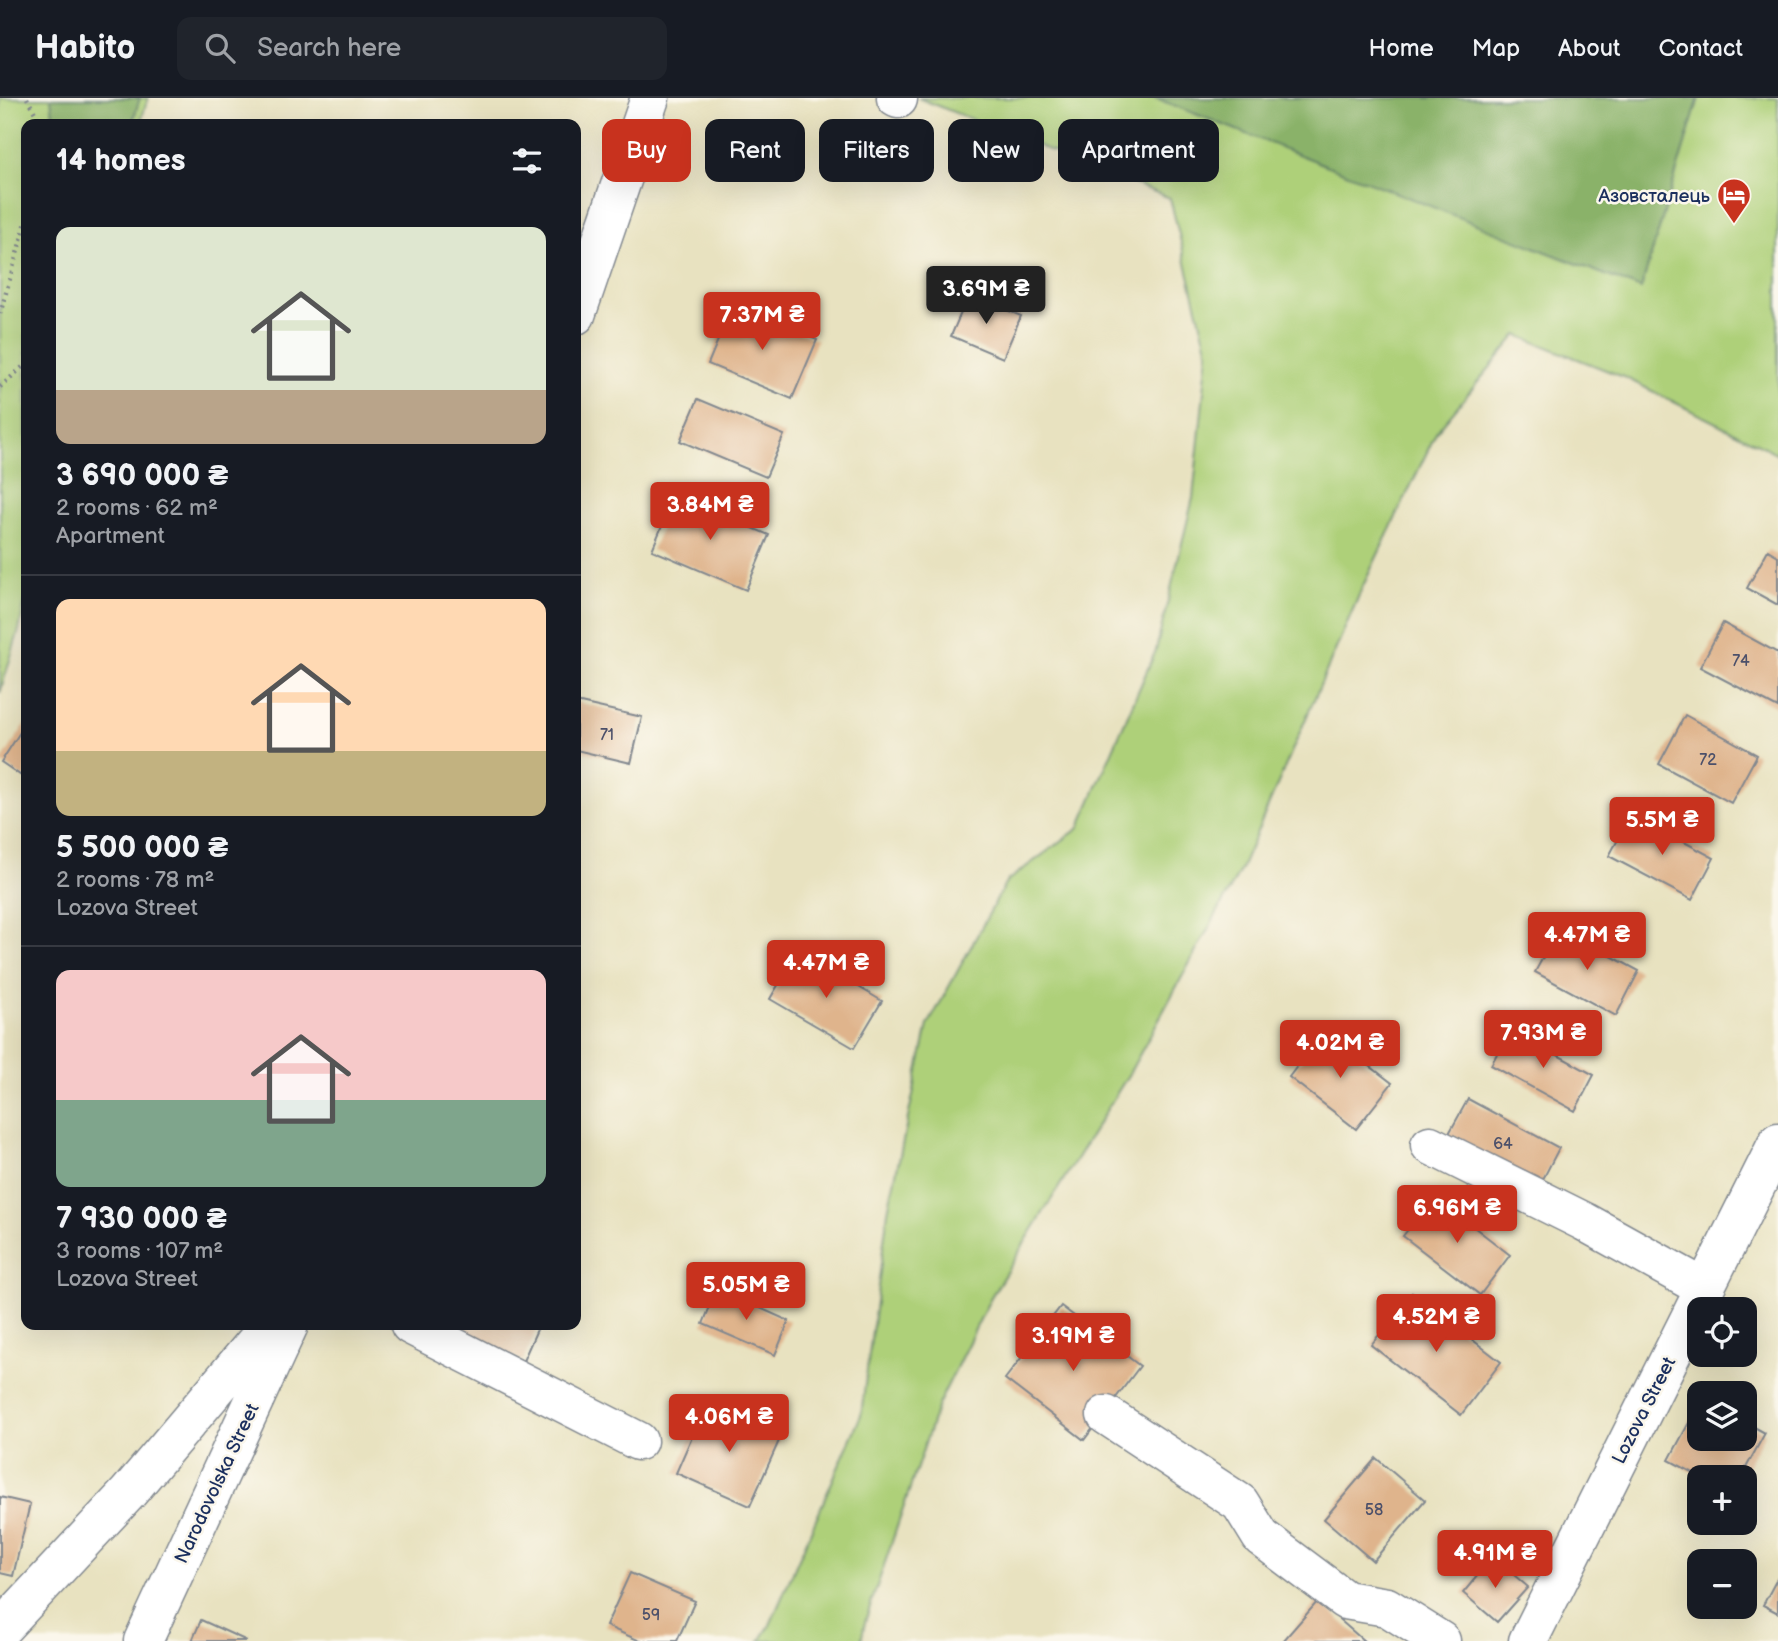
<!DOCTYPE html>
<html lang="en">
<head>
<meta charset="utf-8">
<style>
	:root { --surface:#171b24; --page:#20242c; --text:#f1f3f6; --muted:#9ea1a6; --line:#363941; --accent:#c8321e }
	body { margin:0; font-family:"Balsamiq Sans",sans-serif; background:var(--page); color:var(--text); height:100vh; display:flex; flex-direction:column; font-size:26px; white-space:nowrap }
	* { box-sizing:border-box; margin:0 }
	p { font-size:23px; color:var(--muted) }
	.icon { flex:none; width:38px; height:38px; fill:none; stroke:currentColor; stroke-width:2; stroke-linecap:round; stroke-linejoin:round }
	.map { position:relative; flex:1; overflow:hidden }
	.side { position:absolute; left:21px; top:21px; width:560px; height:1211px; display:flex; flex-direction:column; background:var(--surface); border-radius:14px; box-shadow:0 7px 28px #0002 }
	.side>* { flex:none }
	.hud { position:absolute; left:602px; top:21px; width:665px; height:63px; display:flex; gap:14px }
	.buttons { position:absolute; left:1687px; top:1199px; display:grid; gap:14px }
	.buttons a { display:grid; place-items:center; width:70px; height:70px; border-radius:14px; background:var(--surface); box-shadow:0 7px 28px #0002; font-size:35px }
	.price { position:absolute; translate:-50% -60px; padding:0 16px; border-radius:7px; background:var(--accent); color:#fff; font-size:23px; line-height:46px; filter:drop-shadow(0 2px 4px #0008) }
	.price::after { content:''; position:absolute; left:50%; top:42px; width:21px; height:16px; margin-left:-10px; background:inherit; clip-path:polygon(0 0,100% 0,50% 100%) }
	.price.current { background:#222; color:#fff }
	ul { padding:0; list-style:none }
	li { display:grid; align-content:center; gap:14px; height:371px; padding:0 35px }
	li+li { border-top:2px solid var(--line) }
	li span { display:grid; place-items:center; height:217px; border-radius:14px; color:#555 }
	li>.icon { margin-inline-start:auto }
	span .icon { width:126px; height:126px; fill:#fffc; stroke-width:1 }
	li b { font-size:30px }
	h2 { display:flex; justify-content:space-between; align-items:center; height:84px; padding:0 35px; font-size:30px }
	.chip { padding:0 24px; border-radius:14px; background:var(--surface); box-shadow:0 7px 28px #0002; font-size:24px; line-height:63px }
	.chip.current { background:var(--accent); color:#fff }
	header { display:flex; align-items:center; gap:42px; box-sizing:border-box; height:98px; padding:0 35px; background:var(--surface); border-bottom:2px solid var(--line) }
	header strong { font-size:33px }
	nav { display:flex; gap:38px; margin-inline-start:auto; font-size:24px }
	.search { width:490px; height:63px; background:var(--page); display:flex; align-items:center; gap:18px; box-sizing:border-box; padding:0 24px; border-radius:14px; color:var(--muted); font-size:26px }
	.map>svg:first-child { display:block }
	.green { fill:#aed079; stroke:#64806c; stroke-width:2 }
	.forest { fill:#8ab269; stroke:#527064; stroke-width:2 }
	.building { fill:#dfb48c }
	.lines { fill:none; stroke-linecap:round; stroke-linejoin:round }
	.minor-casing { stroke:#82888f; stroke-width:41 }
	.path { stroke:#82888f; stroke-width:4.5; stroke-dasharray:2 5; stroke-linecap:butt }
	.minor { stroke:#fff; stroke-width:38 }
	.labels { text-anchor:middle; stroke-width:5; stroke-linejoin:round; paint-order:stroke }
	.number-label { font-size:16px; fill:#4c506a }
	.poi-label { font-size:19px; fill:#1b2f5e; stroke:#fbf7ec; text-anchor:end }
	.street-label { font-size:19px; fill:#1b2f5e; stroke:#fbf7ec }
</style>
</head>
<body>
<header>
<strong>Habito</strong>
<div class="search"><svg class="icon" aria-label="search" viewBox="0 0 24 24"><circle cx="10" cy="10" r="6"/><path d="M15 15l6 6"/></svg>Search here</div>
<nav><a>Home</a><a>Map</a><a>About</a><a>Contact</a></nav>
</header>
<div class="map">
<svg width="1778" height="1543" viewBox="0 0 1778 1543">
	<rect width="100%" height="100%" fill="#fbf7ec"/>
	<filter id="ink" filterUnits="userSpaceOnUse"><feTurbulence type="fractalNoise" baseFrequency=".0143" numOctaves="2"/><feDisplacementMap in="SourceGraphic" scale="14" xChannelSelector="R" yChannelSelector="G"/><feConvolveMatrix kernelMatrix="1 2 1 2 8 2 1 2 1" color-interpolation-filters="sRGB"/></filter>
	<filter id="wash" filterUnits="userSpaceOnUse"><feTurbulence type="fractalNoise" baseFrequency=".00686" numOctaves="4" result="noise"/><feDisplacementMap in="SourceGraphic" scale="28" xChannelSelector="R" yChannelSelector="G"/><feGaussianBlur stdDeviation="1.57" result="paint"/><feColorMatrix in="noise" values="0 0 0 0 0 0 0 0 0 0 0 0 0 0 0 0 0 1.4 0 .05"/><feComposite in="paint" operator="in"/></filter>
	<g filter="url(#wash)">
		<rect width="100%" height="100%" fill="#e8e2c0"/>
		<path class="green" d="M0,0H148L140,26H26V499L19,532L0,595Z
			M918,0H1778V356L1626,280L1517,237L1437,333L1363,488L1241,771L1130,974L991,1199L938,1307L865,1524L861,1543H760L770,1527L861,1317L888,1113L928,927L1007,783L1079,730L1156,552L1193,400L1208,254L1170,100Z"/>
		<path class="forest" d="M51,0H140L132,26H54Z
			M1155,0H1699L1641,191Z"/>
		<g id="blocks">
			<path class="building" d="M969,196L1021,218L1003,260L951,238Z
				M733,206L817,242L792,301L708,266Z
				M698,301L784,337L766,379L680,343Z
				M675,397L769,437L746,492L652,452Z
				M1768,452L1778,458V507L1747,490Z
				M1723,525L1778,555V610L1700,569Z
				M576,604L642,619L631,665L576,652Z
				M1685,617L1757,657L1731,705L1659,666Z
				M26,625V681L1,664Z
				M1632,716L1714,760L1692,802L1609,758Z
				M1559,830L1639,873L1616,918L1535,874Z
				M798,853L882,903L854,950L770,901Z
				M1510,931L1594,977L1575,1013L1491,967Z
				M1324,933L1392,985L1356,1031L1289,979Z
				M1468,1001L1559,1050L1539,1089L1447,1039Z
				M1434,1098L1510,1157L1480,1197L1403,1138Z
				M717,1191L789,1223L775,1257L703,1226Z
				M1412,1195L1501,1264L1461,1317L1371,1247Z
				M1061,1208L1140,1268L1084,1342L1005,1281Z
				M442,1227H539L523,1263Z
				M707,1304L782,1336L750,1408L676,1375Z
				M1699,1306V1340H1745V1324L1765,1335L1741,1379H1701L1669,1362Z
				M1376,1360L1425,1402L1373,1463L1324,1421Z
				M0,1399L30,1406L13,1478L0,1475Z
				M1493,1459L1528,1489L1497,1524L1463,1495Z
				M630,1475L695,1503L677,1543H640L606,1528Z
				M1778,1479V1515L1763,1507Z
				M1318,1503L1364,1543H1283Z
				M201,1522L247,1543H192Z"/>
		</g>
	</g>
	<g filter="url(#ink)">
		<use href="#blocks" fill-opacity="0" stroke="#82888f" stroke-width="2"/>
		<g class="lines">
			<g class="minor-casing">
				<path id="minor" d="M896,0L898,1
					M576,217L650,0
					M1430,1047L1585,1124L1704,1190
					M410,1227L638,1343
					M1106,1317L1240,1405L1261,1439L1345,1502L1387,1509L1441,1543
					M0,1532L128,1395L270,1227
					M143,1543L289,1227
					M1528,1543L1778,1044"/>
			</g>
			<path class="path" d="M27,0L41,26
				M0,216L26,124
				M0,289L26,266"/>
			<use href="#minor" class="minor"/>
		</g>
	</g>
	<defs>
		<g id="hotel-pin" transform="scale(1.75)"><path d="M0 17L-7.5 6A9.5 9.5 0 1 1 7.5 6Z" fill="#c8321e" stroke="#fbf7ec"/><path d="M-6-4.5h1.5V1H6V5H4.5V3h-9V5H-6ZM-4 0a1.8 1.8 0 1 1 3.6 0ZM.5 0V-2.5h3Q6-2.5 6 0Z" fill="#fff"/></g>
	</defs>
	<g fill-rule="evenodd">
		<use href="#hotel-pin" x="1734" y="97"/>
	</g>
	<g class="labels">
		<g class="number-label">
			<text x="1741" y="568">74</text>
			<text x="607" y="642">71</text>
			<text x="1708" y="667">72</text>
			<text x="1503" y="1051">64</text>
			<text x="1374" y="1417">58</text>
			<text x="651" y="1522">59</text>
		</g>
		<g class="poi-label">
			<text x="1710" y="104">Азовсталець</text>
		</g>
		<g class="street-label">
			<text transform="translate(1643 1312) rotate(-63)" y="7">Lozova Street</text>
			<text transform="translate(216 1385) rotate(-65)" y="7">Narodovolska Street</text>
		</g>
	</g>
</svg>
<div class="buttons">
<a><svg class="icon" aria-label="locate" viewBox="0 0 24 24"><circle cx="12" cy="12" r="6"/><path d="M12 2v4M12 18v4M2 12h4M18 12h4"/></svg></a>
<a><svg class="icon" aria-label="layers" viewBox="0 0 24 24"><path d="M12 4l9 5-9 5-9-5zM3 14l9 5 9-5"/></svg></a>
<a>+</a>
<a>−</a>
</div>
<b class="price current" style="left:986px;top:228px">3.69M ₴</b>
<b class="price" style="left:762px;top:254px">7.37M ₴</b>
<b class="price" style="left:710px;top:444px">3.84M ₴</b>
<b class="price" style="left:1662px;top:759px">5.5M ₴</b>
<b class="price" style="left:1587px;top:874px">4.47M ₴</b>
<b class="price" style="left:826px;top:902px">4.47M ₴</b>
<b class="price" style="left:1543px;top:972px">7.93M ₴</b>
<b class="price" style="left:1340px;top:982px">4.02M ₴</b>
<b class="price" style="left:1457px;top:1147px">6.96M ₴</b>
<b class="price" style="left:746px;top:1224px">5.05M ₴</b>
<b class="price" style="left:1436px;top:1256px">4.52M ₴</b>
<b class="price" style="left:1073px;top:1275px">3.19M ₴</b>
<b class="price" style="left:729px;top:1356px">4.06M ₴</b>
<b class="price" style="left:1495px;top:1492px">4.91M ₴</b>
<div class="hud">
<a class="chip current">Buy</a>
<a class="chip">Rent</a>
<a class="chip">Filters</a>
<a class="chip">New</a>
<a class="chip">Apartment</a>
</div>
<section class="side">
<h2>14 homes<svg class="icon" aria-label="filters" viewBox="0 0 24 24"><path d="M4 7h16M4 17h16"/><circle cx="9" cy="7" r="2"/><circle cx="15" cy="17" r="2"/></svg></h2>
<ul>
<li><span style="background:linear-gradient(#dfe7d0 75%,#b9a48a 0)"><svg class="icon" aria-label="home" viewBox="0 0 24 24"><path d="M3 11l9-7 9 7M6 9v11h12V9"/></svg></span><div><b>3 690 000 ₴</b><p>2 rooms · 62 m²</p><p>Apartment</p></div></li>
<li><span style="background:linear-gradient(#ffd9b3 70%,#c2b280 0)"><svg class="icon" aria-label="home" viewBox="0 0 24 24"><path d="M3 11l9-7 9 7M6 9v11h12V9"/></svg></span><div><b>5 500 000 ₴</b><p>2 rooms · 78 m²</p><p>Lozova Street</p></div></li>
<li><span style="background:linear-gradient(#f6c9c9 60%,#7fa58c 0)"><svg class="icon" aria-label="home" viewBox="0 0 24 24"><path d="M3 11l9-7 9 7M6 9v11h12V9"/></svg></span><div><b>7 930 000 ₴</b><p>3 rooms · 107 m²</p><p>Lozova Street</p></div></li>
</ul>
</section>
</div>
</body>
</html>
